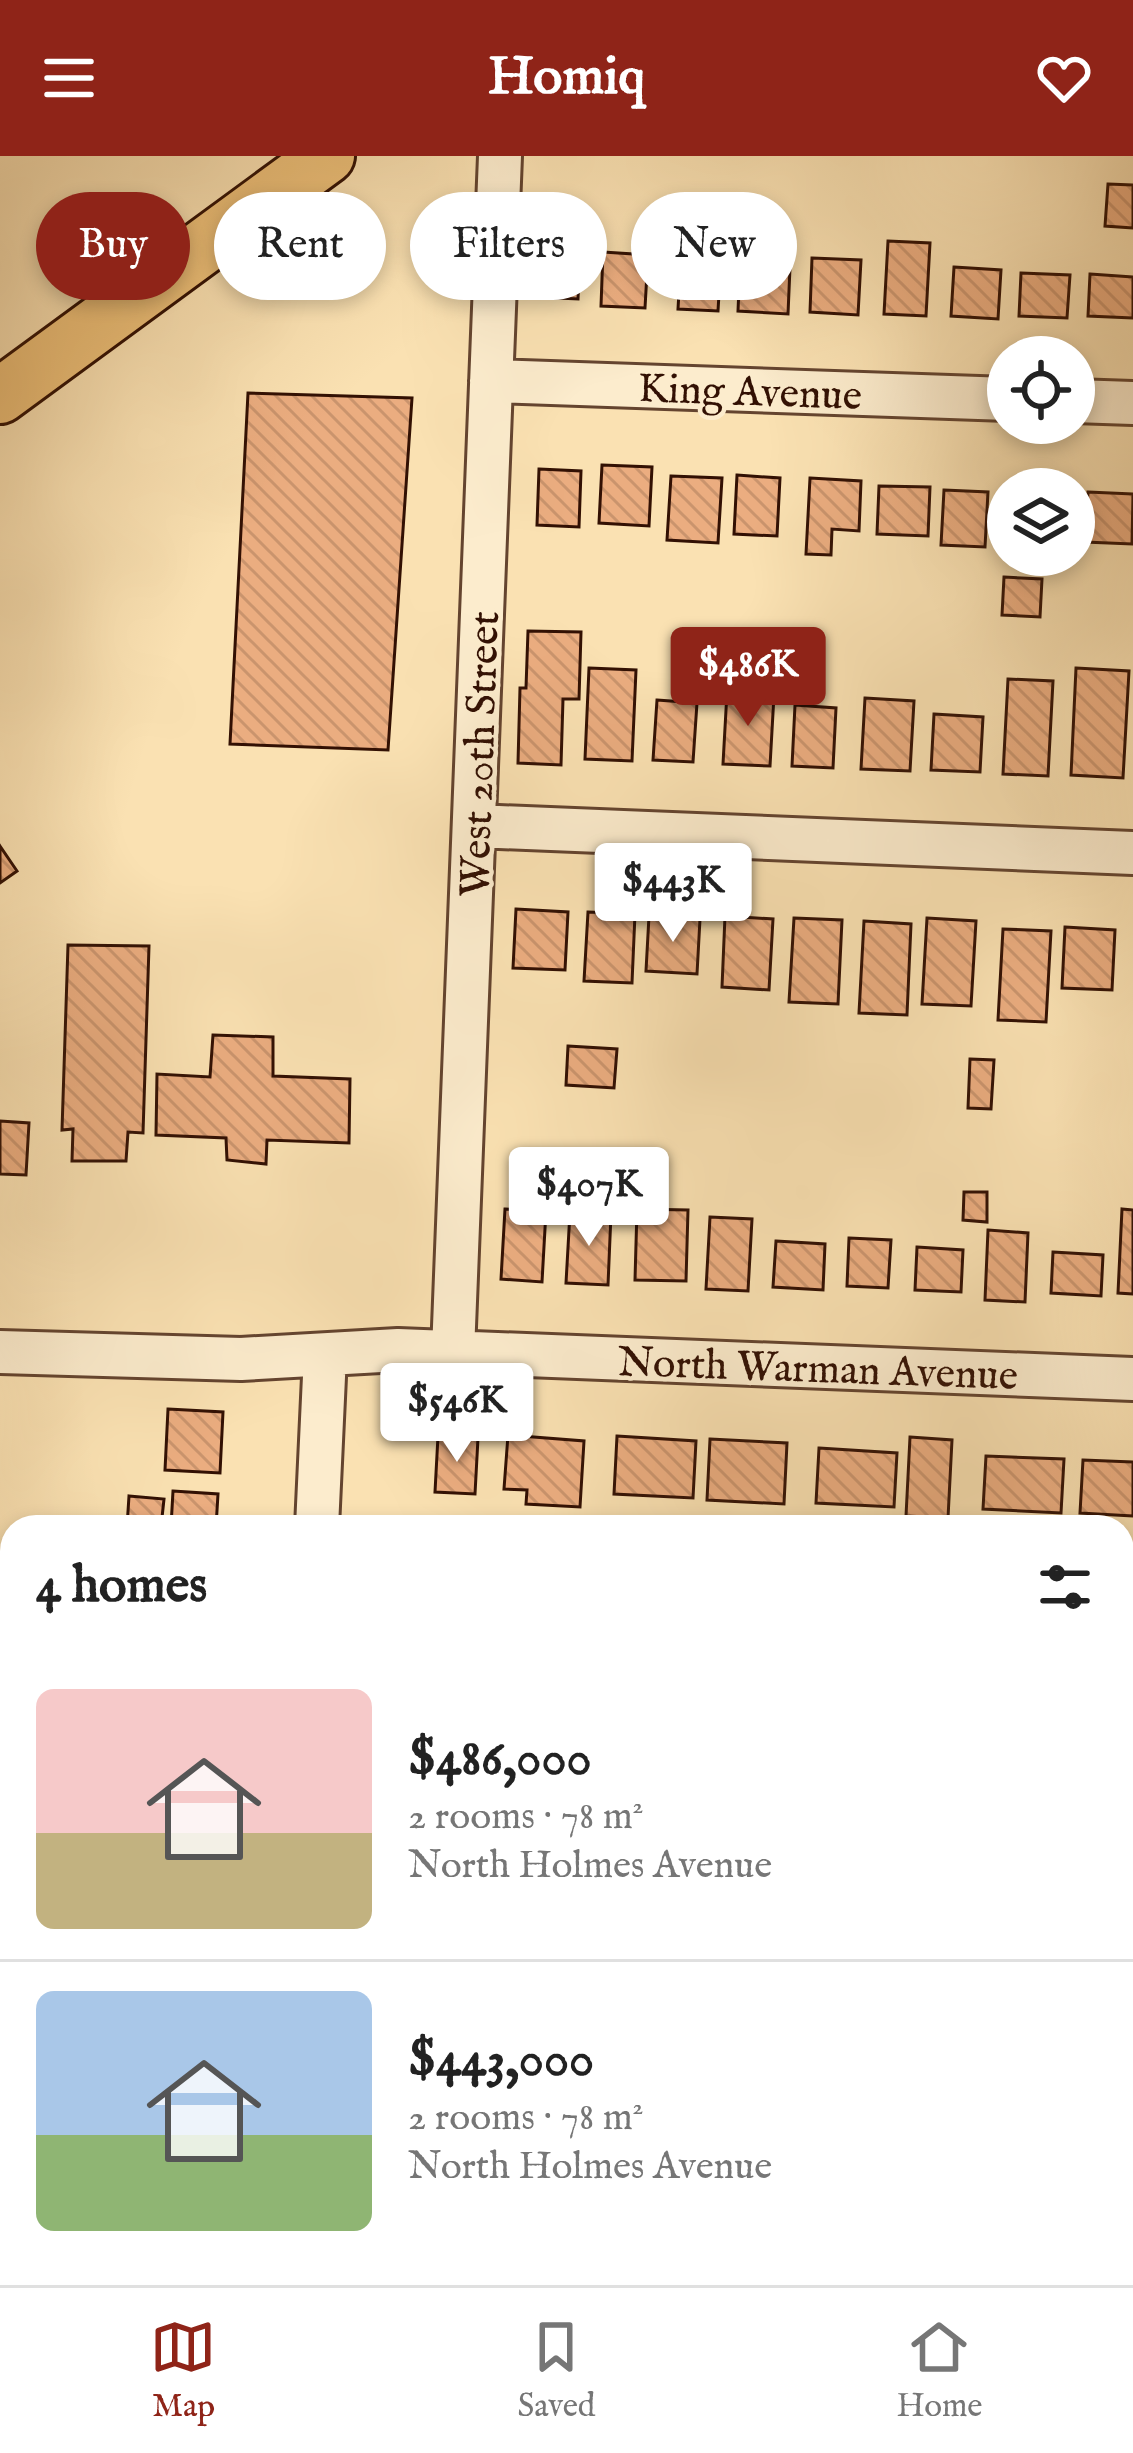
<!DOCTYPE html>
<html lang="en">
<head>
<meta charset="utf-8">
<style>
	:root { --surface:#fff; --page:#f6f6f6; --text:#222; --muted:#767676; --line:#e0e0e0; --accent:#8f2418 }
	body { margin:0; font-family:"IM FELL English",serif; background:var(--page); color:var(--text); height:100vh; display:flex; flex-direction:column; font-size:45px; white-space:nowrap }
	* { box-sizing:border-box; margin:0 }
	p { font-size:39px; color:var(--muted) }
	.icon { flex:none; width:66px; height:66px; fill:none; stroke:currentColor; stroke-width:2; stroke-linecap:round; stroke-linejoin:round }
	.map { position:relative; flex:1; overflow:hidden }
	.details { position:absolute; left:0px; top:1359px; width:1134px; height:771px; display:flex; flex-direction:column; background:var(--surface); border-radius:36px 36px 0 0; box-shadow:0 6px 18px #0003 }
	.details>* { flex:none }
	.guide { position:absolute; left:36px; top:36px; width:1062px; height:108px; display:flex; gap:24px }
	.tools { position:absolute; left:987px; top:180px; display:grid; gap:24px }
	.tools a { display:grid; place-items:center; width:108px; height:108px; border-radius:50%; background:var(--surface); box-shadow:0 6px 18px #0003; font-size:60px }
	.price { position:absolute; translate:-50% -102px; padding:0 27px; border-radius:12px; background:#fff; color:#222; font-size:39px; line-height:78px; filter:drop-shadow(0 3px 6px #0008) }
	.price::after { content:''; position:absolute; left:50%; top:72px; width:36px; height:27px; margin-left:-18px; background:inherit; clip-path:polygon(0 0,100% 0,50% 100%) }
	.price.current { background:var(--accent); color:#fff }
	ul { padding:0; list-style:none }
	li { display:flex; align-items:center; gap:36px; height:300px; padding:0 36px }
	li+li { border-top:3px solid var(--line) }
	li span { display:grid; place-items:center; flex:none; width:336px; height:240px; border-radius:18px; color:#555 }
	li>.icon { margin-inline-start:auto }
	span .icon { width:144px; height:144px; fill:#fffc; stroke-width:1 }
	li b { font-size:51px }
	h2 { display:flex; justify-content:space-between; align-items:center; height:144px; padding:0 36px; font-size:51px }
	.tag { padding:0 42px; border-radius:54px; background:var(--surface); box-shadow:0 6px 18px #0003; font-size:42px; line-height:108px }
	.tag.current { background:var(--accent); color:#fff }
	header { display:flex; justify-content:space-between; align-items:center; height:156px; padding:0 36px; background:var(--accent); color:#fff; font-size:54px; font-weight:800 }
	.tab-bar { display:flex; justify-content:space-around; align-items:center; height:168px; border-top:3px solid var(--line); background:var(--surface); font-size:33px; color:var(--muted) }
	.tab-bar a { display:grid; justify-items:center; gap:6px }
	.tab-bar .current { color:var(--accent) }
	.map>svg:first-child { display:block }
	.building { fill:url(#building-back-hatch); stroke:#321003; stroke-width:3 }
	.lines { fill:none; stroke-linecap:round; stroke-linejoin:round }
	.minor-casing { stroke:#64442f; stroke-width:48 }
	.major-casing { stroke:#321003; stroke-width:60 }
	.minor { stroke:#fceccd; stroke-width:42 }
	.major { stroke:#edc079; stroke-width:54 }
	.labels { text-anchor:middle; stroke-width:9; stroke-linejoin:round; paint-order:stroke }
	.street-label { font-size:42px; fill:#321003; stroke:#fceccd }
</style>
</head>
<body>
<header><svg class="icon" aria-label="menu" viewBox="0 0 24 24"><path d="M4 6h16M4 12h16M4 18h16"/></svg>Homiq<svg class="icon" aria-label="heart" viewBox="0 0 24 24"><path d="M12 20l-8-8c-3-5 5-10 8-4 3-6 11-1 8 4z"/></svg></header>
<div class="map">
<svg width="1133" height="2129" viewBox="0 0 1133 2129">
	<defs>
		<pattern id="building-back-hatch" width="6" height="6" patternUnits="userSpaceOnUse" patternTransform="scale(3)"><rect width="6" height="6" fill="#ebad80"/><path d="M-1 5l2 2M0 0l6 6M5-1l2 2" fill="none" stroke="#ca946d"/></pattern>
	</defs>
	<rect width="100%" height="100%" fill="#fae1b2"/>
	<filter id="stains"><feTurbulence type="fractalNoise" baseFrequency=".00167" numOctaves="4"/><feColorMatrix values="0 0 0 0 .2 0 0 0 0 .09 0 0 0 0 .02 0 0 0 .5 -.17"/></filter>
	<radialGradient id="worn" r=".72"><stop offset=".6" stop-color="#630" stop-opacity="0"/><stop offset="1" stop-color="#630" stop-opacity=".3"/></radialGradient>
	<path class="building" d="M1108,28L1133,29V72L1105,70Z
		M682,85L722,87L718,155L678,153Z
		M888,85L930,87L926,160L884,158Z
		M741,86L791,88L788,158L738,155Z
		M538,93L580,95L578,143L536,141Z
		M603,96L648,99L645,152L601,150Z
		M812,102L861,104L858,159L810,156Z
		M954,111L1001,114L998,163L951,160Z
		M1021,117L1070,119L1067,162L1019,160Z
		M1090,118L1133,121V162L1088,160Z
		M248,237L412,242L388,594L230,588Z
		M602,309L652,311L649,370L599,367Z
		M539,313L581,315L579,371L537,369Z
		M737,319L780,322L777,380L734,378Z
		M671,320L722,322L718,387L667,384Z
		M810,322L861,325L859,375L832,373L831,399L806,398Z
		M879,330L930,331L928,380L877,378Z
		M944,334L988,336L985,391L941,389Z
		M1088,336L1133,338L1132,388L1085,386Z
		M1004,421L1042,423L1040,461L1002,459Z
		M528,475L581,476L579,543H563L561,609L518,607L520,532H526Z
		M589,512L636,514L632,605L585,603Z
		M1076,512L1129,515L1123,622L1071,619Z
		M1008,523L1053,525L1048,620L1003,618Z
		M727,536L774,539L770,610L723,608Z
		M865,542L914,545L910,615L861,613Z
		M657,544L697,547L693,606L653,604Z
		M795,549L836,552L833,612L792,610Z
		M934,558L983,561L980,616L931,614Z
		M0,690L17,715L0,727Z
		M516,753L568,756L565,814L513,812Z
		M588,756L635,758L632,827L584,825Z
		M649,760L700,763L697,818L646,815Z
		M725,760L773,763L769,834L722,831Z
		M794,762L842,764L838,848L789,846Z
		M927,762L976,765L971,850L922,848Z
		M864,765L911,768L907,859L859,857Z
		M1065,771L1115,774L1112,834L1062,832Z
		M1003,773L1051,775L1046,866L998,864Z
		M68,789L149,790L143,977L128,976L126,1005H72L73,973L62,974Z
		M213,879L273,881V920L350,923L349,987L267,984L266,1008L227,1004L226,982L156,979L157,918L210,921Z
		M568,890L617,893L614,932L566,929Z
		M970,903L994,904L991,953L968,952Z
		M0,965L29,967L26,1019L0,1018Z
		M601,993L626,994L624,1028L599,1027Z
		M964,1036H987V1066L963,1064Z
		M505,1053L546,1055L542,1126L501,1123Z
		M637,1053L688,1054L686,1125L635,1124Z
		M1122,1053L1133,1054V1138L1118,1137Z
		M570,1056L611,1058L608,1129L566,1127Z
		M710,1061L752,1063L748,1135L706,1133Z
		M988,1074L1028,1077L1025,1146L985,1144Z
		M849,1082L891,1084L888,1132L847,1130Z
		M776,1085L825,1088L823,1134L773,1131Z
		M917,1091L963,1094L961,1136L915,1134Z
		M1053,1096L1103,1099L1101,1140L1051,1137Z
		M168,1253L223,1256L220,1317L165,1314Z
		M508,1279L584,1285L580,1351L526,1348L527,1334L504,1333Z
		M438,1280L478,1282L475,1338L435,1336Z
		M617,1280L696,1285L693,1342L614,1338Z
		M910,1281L952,1284L948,1362L906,1360Z
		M710,1283L787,1287L784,1348L707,1344Z
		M819,1292L897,1297L894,1351L816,1347Z
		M986,1300L1064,1303L1061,1357L983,1353Z
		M1083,1304L1133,1306V1360L1080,1357Z
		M173,1335L218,1338L216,1371H171Z
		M129,1340L164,1343L161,1371H127Z
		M1122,1411L1133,1412V1449L1122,1448Z
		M0,1496H9L6,1545H0Z
		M1122,1509L1133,1510V1609L1122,1608Z
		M1122,1788H1133V1932L1122,1931Z
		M1122,1968L1129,1969L1127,2008H1122Z
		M1122,2033H1133L1132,2109L1122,2108Z"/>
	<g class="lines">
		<g class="minor-casing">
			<path id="minor" d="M491,225L1008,243
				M1074,245L1133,247
				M476,670L1133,697
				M0,1196L241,1203L398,1194L1133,1223
				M453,1196L500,0
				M317,1371L325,1199
				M1122,1464L1133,1465
				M0,1668H12
				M1122,1713H1133
				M1122,1942L1133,1943
				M284,2129V2118"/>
		</g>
		<g class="major-casing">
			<path id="major" d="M0,240L327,0"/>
		</g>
		<use href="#minor" class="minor"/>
		<use href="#major" class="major"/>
	</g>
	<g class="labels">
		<g class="street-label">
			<text transform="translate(750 234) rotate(2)" y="15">King Avenue</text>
			<text transform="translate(478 598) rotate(-88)" y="15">West 20th Street</text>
			<text transform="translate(818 1211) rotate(2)" y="15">North Warman Avenue</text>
		</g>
	</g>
	<rect width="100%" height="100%" filter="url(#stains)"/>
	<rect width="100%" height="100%" fill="url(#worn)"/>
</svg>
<div class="tools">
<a><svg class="icon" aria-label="locate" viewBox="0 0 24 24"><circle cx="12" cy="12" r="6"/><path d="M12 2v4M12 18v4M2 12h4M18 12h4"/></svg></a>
<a><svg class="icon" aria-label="layers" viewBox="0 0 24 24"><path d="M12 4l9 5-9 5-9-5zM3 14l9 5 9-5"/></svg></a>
</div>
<b class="price current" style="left:748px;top:573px">$486K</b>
<b class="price" style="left:673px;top:789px">$443K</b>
<b class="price" style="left:589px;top:1093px">$407K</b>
<b class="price" style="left:457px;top:1309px">$546K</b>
<div class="guide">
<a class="tag current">Buy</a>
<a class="tag">Rent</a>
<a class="tag">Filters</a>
<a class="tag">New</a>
</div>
<section class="details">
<h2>4 homes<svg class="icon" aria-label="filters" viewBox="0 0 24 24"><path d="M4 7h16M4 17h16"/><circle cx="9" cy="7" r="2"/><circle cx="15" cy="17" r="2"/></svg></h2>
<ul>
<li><span style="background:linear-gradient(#f6c9c9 60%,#c2b280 0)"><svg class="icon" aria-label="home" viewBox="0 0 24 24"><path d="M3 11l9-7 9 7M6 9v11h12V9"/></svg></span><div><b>$486,000</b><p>2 rooms · 78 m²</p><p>North Holmes Avenue</p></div></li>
<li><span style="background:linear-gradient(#a9c7e8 60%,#8fb573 0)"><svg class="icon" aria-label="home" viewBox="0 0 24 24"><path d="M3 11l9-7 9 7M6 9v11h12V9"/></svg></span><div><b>$443,000</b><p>2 rooms · 78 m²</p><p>North Holmes Avenue</p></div></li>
</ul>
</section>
</div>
<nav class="tab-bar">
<a class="current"><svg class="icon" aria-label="map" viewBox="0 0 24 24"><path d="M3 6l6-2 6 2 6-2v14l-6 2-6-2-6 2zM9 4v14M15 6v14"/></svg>Map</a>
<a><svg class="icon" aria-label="saved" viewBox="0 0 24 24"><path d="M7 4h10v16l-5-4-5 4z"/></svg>Saved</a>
<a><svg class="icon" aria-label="home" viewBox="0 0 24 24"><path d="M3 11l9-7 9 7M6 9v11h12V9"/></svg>Home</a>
</nav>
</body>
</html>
